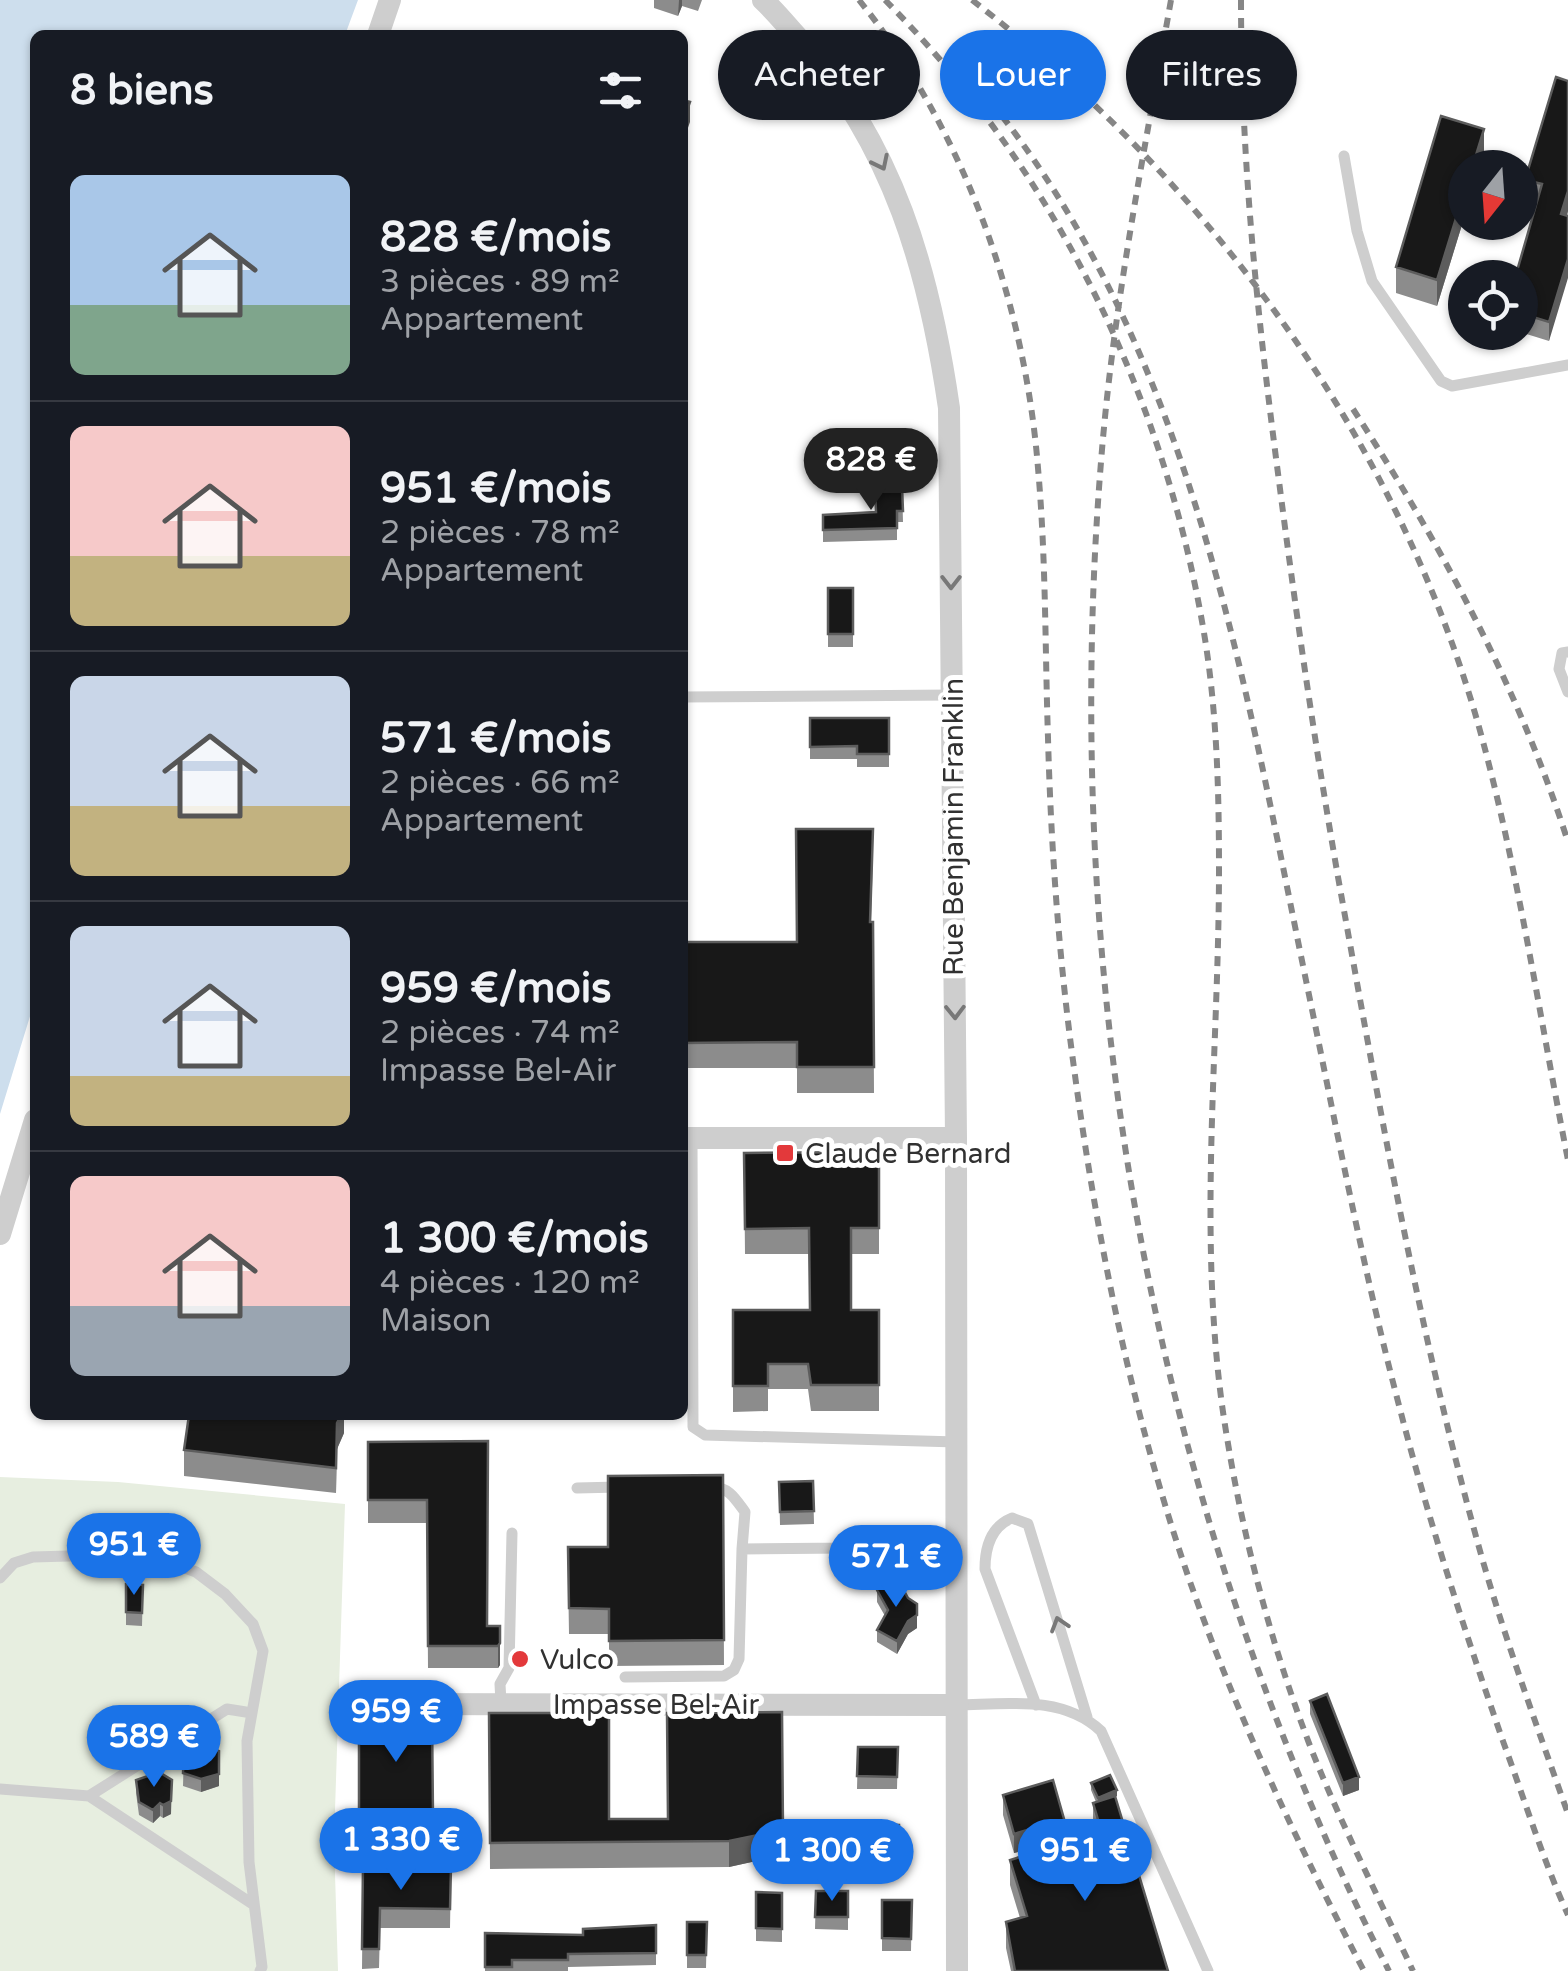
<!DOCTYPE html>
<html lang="fr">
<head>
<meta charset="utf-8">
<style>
	:root { --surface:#171b24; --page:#20242c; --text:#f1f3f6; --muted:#9ea1a6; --line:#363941; --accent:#1a73e8 }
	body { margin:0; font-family:"Varela Round",sans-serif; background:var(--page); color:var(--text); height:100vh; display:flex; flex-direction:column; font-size:38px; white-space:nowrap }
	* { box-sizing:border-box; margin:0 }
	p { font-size:32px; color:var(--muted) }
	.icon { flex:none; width:55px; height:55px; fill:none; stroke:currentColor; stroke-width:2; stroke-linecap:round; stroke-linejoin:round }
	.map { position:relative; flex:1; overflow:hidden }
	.sheet { position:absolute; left:30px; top:30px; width:658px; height:1390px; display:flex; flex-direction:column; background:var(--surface); border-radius:15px; box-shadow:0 2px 8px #0004 }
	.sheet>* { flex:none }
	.hud { position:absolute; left:718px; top:30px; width:700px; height:90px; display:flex; gap:20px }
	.needle { width:65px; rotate:197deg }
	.controls { position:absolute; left:1448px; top:150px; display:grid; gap:20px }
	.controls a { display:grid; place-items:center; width:90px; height:90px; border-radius:50%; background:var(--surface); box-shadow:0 2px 8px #0004; font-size:50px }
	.price { position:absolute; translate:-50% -85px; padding:0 22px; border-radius:35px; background:var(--accent); color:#fff; font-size:32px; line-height:65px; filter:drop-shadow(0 2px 5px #0008) }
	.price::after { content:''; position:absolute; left:50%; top:60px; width:30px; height:22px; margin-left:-15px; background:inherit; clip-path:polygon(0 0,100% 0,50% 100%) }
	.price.on { background:#222; color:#fff }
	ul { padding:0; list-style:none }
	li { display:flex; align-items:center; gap:30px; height:250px; padding:0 40px }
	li+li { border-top:2px solid var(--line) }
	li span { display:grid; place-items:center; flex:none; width:280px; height:200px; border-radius:15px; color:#555 }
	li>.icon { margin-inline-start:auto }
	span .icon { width:120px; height:120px; fill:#fffc; stroke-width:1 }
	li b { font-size:42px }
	h2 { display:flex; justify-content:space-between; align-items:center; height:120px; padding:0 40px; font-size:42px }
	.pill { padding:0 35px; border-radius:45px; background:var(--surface); box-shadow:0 2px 8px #0004; font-size:35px; line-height:90px }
	.pill.on { background:var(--accent); color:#fff }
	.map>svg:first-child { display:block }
	.green { fill:#e7eee0 }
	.water { fill:#cddeed }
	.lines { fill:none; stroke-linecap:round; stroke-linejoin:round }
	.lane { stroke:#cecece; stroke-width:11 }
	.street { stroke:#cecece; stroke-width:22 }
	.rail { stroke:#868686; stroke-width:6; stroke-dasharray:10 8; stroke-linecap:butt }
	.wall { fill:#8c8c8c }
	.shaded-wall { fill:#5d5d5d }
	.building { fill:#181818; stroke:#5d5d5d; stroke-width:2.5 }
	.oneway { stroke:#787878 }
	.poi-dot { fill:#e3393b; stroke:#fff; stroke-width:4 }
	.labels { text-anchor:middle; stroke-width:10; stroke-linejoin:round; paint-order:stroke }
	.street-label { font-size:28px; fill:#313131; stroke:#fff }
	.poi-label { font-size:28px; fill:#313131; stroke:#fff; text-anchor:start }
</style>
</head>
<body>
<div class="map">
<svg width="1568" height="1971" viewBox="0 0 1568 1971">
	<rect width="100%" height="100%" fill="#fff"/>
	<path class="green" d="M0,1477L118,1482L345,1504L334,1841L338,1971H0Z"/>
	<path class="water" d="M0,0H358L345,35H35V1000L0,1114Z"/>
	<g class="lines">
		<path class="lane" d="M1344,156L1357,231L1372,281L1441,381L1452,386L1568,365
			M1568,652L1562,653L1559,669L1568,692
			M682,697L952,695
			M692,1138L693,1427L705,1435L957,1442
			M713,1487C729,1487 736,1500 745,1512L742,1549
			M577,1488L619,1487
			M0,1578L14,1563L33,1557L105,1555L169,1562L196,1572L225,1594L253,1624L263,1651L247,1741L249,1862L262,1967L260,1971
			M625,1677L724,1676L734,1670L739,1659L742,1549L847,1548L900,1537H957
			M501,1703L500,1684L509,1668L512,1533
			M958,1705C1007,1704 1063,1695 1101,1731L1208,1971
			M1036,1705L985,1569C985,1548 990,1527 1012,1518L1028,1524L1087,1717
			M252,1713L227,1709L89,1796L254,1905
			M0,1789L89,1796"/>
		<path class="street" d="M763,0C776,12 787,26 799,39C894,146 929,270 949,408L956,1138L957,1971
			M378,35L390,0
			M682,1138H956
			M0,1234L35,1120
			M353,1704L958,1705"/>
		<path class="rail" d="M859,0C964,130 1025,303 1038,468C1046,558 1045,648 1048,738C1051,848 1059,959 1074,1068C1097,1240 1131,1409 1187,1573C1234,1710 1297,1843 1364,1971
			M885,0C1057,173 1166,399 1205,639C1217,715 1219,792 1219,869C1219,1049 1198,1226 1222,1405C1239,1524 1269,1640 1312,1751C1342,1826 1379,1898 1413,1971
			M972,0C1215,187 1409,454 1486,753C1521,887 1541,1025 1568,1160
			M1171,0C1144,153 1113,307 1101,462C1059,979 1152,1508 1389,1971
			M1241,0C1241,162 1258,321 1279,481C1296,614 1315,745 1338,877C1379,1105 1419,1335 1482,1558C1507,1645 1538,1729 1568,1814
			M991,102C1194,356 1244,681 1308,990C1337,1131 1364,1274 1401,1413C1430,1525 1466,1635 1504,1744C1525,1801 1543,1860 1568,1915
			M1353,409C1441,545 1519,688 1568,842"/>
	</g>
	<path class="wall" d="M654,0H702L698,11L682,6L678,16L654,8Z
		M1568,81V211L1549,341L1520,332V278L1537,202L1525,199V180Z
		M1441,116L1484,129V155L1480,168H1465V215L1437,306L1396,293V267Z
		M902,485L903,522H897V540L823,542V515L876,512Z
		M828,588H853V647H828Z
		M810,718H889V767H857V759H810Z
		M873,855L871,922H873L874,1093H797V1068H682V942H797Z
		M879,1152V1254H851V1310H879V1411H811L808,1389H768V1411L733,1412V1310H810L809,1254H745L744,1153Z
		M344,1415V1433L337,1449L336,1493L184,1476V1450Z
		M488,1441L487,1626H500V1665L498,1668H428L427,1523H368V1442Z
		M723,1475L724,1665L609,1666V1634H569L568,1572Z
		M813,1481L814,1524L780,1525L779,1482Z
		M126,1584L143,1585L142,1626L126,1625Z
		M877,1590L908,1598L917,1604V1628L908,1634L897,1654L877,1642V1630L885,1616L877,1602Z
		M1310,1701L1359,1790L1343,1796L1310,1714Z
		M432,1712L433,1843H359V1713Z
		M489,1713L609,1819H668L783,1855L729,1867L490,1869Z
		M858,1747H898L897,1789H857Z
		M184,1750L219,1786L201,1792L183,1786Z
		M151,1775L171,1814L163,1818L160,1816L153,1823L139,1815L136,1793V1780Z
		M1091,1783L1117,1796L1115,1797L1168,1971H1011L1006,1948V1922L1020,1918L1010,1885V1860L1064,1844V1839L1014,1853L1003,1815V1795L1064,1834L1093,1825V1803L1096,1802L1091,1790Z
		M858,1824L899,1825V1862H858Z
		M363,1865L451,1866L450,1928H380L379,1968L362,1969Z
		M816,1891H848V1930L815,1929Z
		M756,1892L782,1893V1942L756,1941Z
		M882,1900H912L911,1951H882Z
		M687,1922H707L706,1968H687Z
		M656,1925V1965L568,1967V1971H485V1933L583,1935Z"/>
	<path class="shaded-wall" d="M679,0H682V6L678,16Z
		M690,102V122L682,145V125Z
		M1484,129V155L1480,168H1472Z
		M1465,189V215L1437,306V280Z
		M1568,191V211L1561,233V214Z
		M1568,259V278L1549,341V322Z
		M341,1415H344V1433L337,1449L336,1493L337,1423Z
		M917,1615V1628L908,1634L897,1654V1641L908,1621Z
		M500,1626V1665L498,1668V1646Z
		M219,1774V1786L201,1792V1779Z
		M1359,1777V1790L1343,1796V1783Z
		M172,1780L171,1814L163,1818V1805Z
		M1117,1790V1796L1098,1805V1798Z
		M160,1803V1816L153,1823V1810Z
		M1064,1819V1839L1014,1853V1834Z
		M783,1830V1855L729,1867V1841Z"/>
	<path class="building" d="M1556,77L1568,81V191L1561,214L1568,216V259L1549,322L1520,313V278H1515L1542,184L1525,180Z
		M682,100L690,102L682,125Z
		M1441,116L1484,129L1472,168H1465V189L1437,280L1396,267Z
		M902,485L903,511H897V528L823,530V515L876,512L875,486Z
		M828,588H853V634H828Z
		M810,718H889V754H857V746L810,747Z
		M796,829H873L870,922H873L874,1067H797V1042L682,1043V942H797Z
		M879,1152V1228H851V1310H879V1385H811L808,1364H768V1386H733V1310H810L809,1228L745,1229L744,1153Z
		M189,1415H341L337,1423L336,1468L184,1450Z
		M488,1441L487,1626H500V1643L498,1646H428L427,1500H368V1442Z
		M723,1475L724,1640L609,1641V1609L569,1608L568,1547H608V1476Z
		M813,1481L814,1511L780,1512L779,1482Z
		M897,1578L908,1598L917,1604V1615L908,1621L897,1641L877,1630L888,1610L877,1590Z
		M126,1584L143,1585L142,1613L126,1612Z
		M1327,1694L1359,1777L1343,1783L1310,1701Z
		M432,1712L433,1817L359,1818V1713Z
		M782,1712L783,1830L729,1841L490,1843L489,1713H609V1819H668L667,1713Z
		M202,1744L219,1751V1774L201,1779L183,1773L184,1750Z
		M858,1747H898L897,1777L857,1776Z
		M154,1769L172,1780L171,1801L163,1805L160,1803L153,1810L139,1802L136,1780L151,1775Z
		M1110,1775L1117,1790L1098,1798L1091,1783Z
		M1053,1780L1064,1819L1014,1834L1003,1795Z
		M1115,1796L1168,1971H1015L1006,1922L1027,1916L1010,1860L1066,1843L1064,1834L1099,1823L1093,1803Z
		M858,1824L899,1825V1850L858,1849Z
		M363,1865L451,1866L450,1909L380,1908L379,1949H362Z
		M816,1891H848V1917H815Z
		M756,1892L782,1893V1929L756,1928Z
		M882,1900H912L911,1939L882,1938Z
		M687,1922H707L706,1955H687Z
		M656,1925V1953L568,1954V1960H512V1967H485V1933L583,1935V1929Z"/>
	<defs><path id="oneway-chevron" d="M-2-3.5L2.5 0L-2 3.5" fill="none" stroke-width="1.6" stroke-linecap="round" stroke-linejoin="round" transform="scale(2.5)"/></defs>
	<g class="oneway">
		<use href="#oneway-chevron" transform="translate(881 163) rotate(64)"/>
		<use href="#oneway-chevron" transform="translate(951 582) rotate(90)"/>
		<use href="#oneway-chevron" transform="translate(955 1012) rotate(89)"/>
		<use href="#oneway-chevron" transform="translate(1059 1624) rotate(-107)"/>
	</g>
	<g class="poi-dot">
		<rect x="775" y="1143" width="20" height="20" rx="5"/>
		<circle cx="520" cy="1659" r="10"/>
	</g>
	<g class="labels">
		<g class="street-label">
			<text transform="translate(953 827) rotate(-90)" y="10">Rue Benjamin Franklin</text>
			<text x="656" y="1714">Impasse Bel-Air</text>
		</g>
		<g class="poi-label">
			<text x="805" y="1163">Claude Bernard</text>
			<text x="540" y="1669">Vulco</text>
		</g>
	</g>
</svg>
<div class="controls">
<a><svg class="needle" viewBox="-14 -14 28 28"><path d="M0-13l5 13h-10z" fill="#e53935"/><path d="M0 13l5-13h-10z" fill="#9ea1a6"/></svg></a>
<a><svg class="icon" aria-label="locate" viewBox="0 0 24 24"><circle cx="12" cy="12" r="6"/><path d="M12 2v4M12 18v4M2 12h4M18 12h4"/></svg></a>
</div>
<b class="price on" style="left:871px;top:513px">828 €</b>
<b class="price" style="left:134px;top:1598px">951 €</b>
<b class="price" style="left:896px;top:1610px">571 €</b>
<b class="price" style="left:396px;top:1765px">959 €</b>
<b class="price" style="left:154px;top:1790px">589 €</b>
<b class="price" style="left:401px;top:1893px">1 330 €</b>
<b class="price" style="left:832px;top:1904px">1 300 €</b>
<b class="price" style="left:1085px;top:1904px">951 €</b>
<div class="hud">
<a class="pill">Acheter</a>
<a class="pill on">Louer</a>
<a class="pill">Filtres</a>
</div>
<section class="sheet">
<h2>8 biens<svg class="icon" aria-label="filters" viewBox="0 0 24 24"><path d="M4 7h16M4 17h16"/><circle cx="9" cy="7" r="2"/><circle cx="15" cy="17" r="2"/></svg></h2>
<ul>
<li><span style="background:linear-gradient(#a9c7e8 65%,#7fa58c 0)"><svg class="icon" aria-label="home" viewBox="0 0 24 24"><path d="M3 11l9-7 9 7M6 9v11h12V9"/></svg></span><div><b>828 €/mois</b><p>3 pièces · 89 m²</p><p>Appartement</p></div></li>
<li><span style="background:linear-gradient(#f6c9c9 65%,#c2b280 0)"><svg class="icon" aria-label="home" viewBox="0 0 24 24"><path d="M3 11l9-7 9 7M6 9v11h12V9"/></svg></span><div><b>951 €/mois</b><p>2 pièces · 78 m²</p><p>Appartement</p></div></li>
<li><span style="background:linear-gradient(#c9d6e8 65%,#c2b280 0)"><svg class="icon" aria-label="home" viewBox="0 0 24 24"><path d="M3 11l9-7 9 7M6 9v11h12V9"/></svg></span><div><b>571 €/mois</b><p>2 pièces · 66 m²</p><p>Appartement</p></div></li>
<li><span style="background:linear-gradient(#c9d6e8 75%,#c2b280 0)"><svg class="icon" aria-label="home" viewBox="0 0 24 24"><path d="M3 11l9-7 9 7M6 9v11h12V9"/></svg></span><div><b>959 €/mois</b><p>2 pièces · 74 m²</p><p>Impasse Bel-Air</p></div></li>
<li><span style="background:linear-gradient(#f6c9c9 65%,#9aa5b1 0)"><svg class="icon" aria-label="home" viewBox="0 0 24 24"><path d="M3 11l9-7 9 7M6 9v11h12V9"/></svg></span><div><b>1 300 €/mois</b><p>4 pièces · 120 m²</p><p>Maison</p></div></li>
</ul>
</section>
</div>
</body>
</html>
